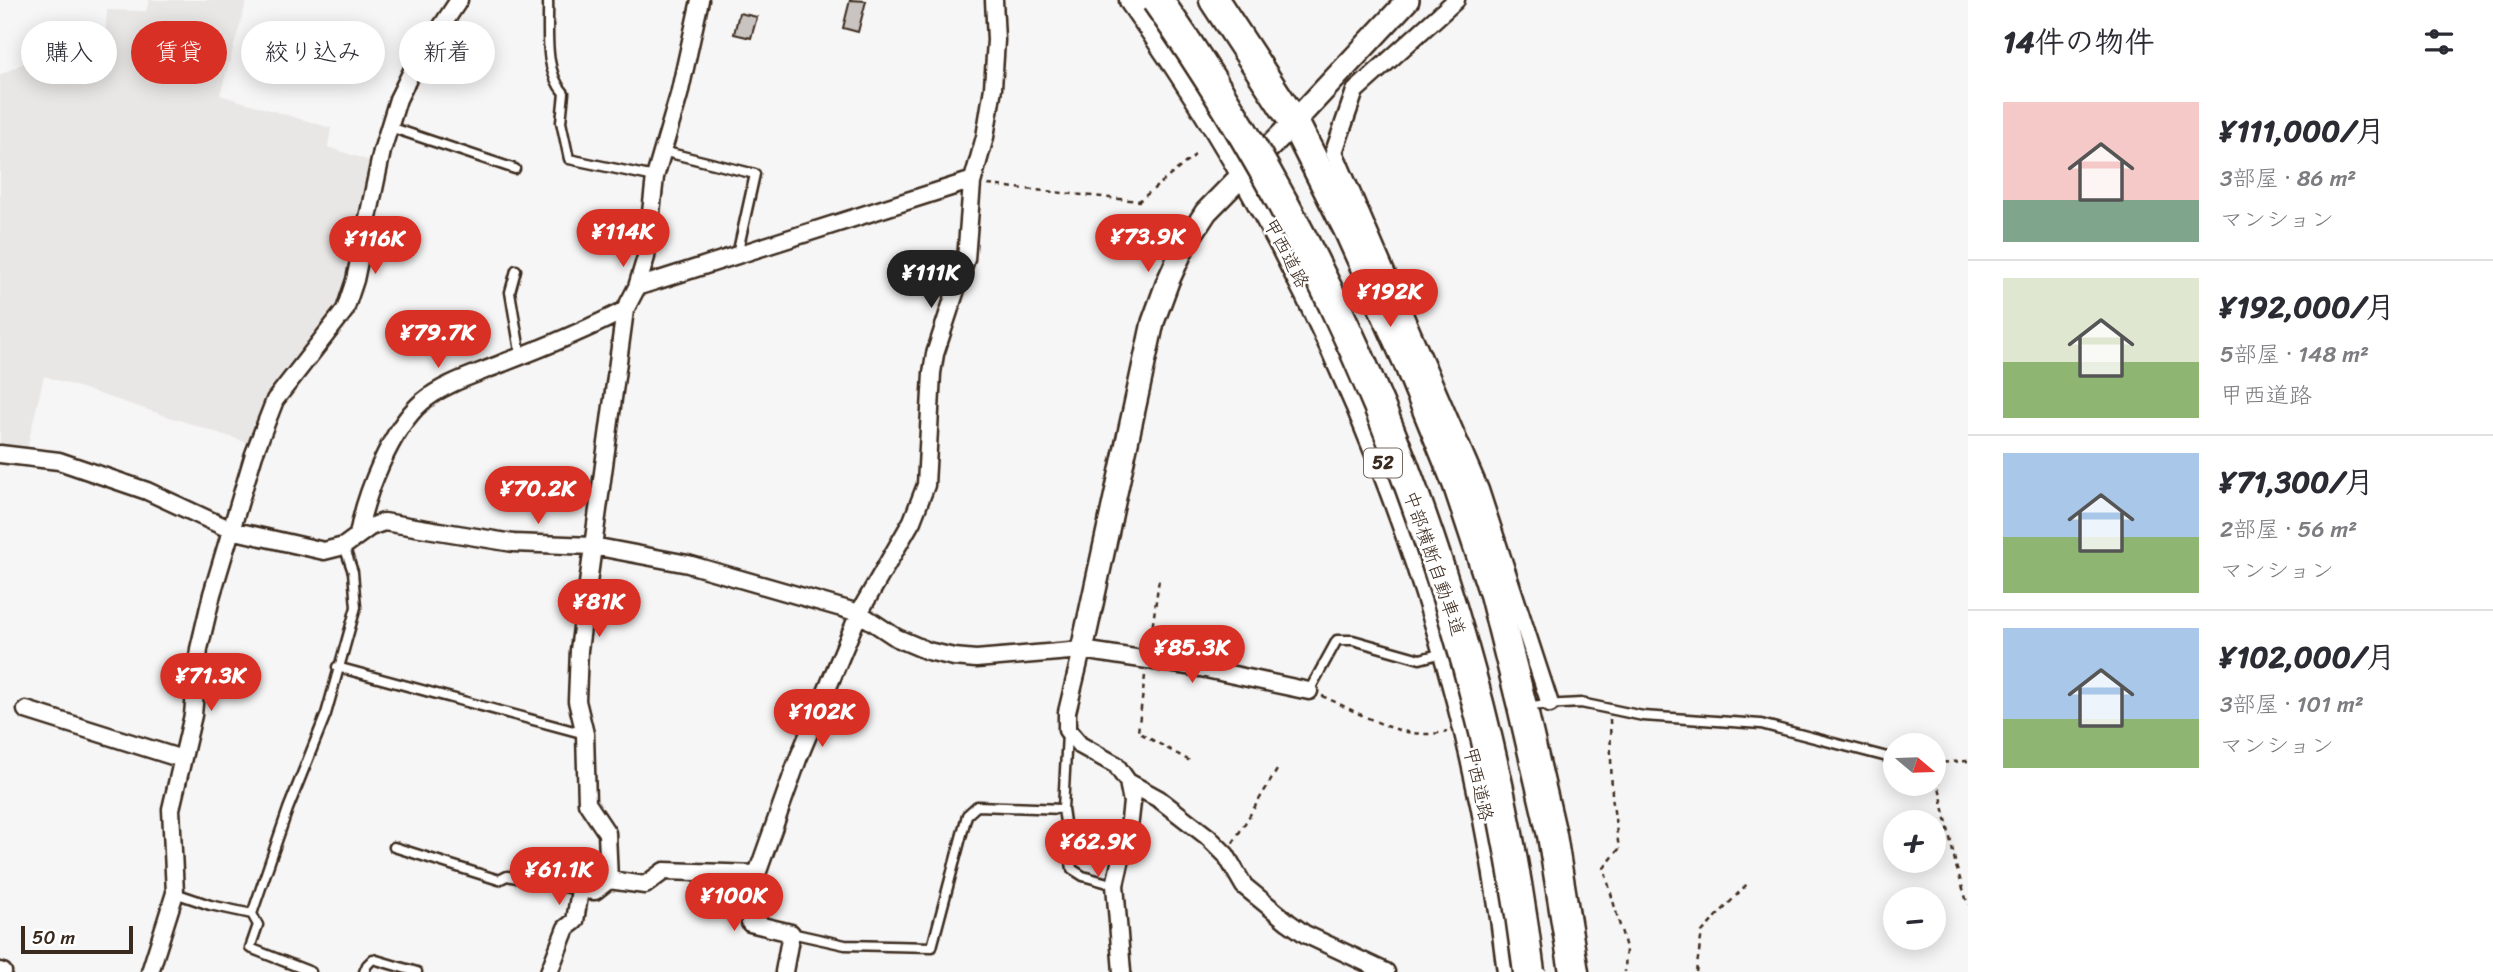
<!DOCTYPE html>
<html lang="ja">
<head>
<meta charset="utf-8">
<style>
	:root { --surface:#fff; --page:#f7f7f7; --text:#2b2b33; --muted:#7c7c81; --line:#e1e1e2; --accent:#d93025 }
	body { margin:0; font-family:Sriracha,"Klee One",sans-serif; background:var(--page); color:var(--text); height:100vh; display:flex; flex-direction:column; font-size:26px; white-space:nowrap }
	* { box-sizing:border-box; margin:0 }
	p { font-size:23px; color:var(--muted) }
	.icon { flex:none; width:38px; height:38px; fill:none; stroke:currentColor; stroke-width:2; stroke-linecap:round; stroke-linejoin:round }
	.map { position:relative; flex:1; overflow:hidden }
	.panel { display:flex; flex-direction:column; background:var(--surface); width:525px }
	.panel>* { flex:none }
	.guide { position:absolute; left:21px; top:21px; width:665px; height:63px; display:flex; gap:14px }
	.needle { width:46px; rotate:109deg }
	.buttons { position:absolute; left:1883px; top:733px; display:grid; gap:14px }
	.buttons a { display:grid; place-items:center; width:63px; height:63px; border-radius:50%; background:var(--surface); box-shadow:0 4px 18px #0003; font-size:35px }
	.scale { position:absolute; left:21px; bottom:18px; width:112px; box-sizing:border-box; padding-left:7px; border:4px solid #3b2a1e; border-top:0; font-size:19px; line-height:24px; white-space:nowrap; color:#3b2a1e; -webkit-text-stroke:5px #fff; paint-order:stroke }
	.price { position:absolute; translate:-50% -60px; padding:0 16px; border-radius:24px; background:var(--accent); color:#fff; font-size:23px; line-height:46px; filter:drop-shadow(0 2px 4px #0008) }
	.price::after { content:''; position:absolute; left:50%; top:42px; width:21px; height:16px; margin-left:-10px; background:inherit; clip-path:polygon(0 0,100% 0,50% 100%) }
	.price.selected { background:#222; color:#fff }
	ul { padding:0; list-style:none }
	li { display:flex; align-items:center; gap:21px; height:175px; padding:0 35px }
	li+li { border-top:2px solid var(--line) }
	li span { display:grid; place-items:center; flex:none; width:196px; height:140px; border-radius:0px; color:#555 }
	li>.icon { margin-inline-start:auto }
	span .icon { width:84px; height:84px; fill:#fffc; stroke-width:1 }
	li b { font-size:30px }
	h2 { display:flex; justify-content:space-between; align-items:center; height:84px; padding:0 35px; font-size:30px }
	.tag { padding:0 24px; border-radius:32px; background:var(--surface); box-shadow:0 4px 18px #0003; font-size:24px; line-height:63px }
	.tag.selected { background:var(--accent); color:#fff }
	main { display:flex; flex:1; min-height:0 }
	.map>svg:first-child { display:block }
	.built { fill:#e9e7e6 }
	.building { fill:#c9c3c1; stroke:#3b2a1e; stroke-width:2 }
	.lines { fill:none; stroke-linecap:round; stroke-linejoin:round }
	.service-casing { stroke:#3b2a1e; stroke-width:13 }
	.minor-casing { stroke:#3b2a1e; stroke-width:21 }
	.tertiary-casing { stroke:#3b2a1e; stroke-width:26 }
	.trunk-casing { stroke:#3b2a1e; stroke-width:33 }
	.path { stroke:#3b2a1e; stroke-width:2.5; stroke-dasharray:5 5; stroke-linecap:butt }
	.service { stroke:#fff; stroke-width:8 }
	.minor { stroke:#fff; stroke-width:16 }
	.tertiary { stroke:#fff; stroke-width:21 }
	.trunk { stroke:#fff; stroke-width:28 }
	.motorway-bridge-casing { stroke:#3b2a1e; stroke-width:35; stroke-linecap:butt }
	.motorway-bridge { stroke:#fff; stroke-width:30 }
	.labels { text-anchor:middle; stroke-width:5; stroke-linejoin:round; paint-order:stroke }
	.shield { fill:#fff; stroke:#766a62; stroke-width:2 }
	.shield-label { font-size:18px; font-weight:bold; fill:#3b2a1e }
	.street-label { font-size:19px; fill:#3b2a1e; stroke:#fff }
</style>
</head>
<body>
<main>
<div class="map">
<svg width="1968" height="972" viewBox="0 0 1968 972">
	<rect width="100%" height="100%" fill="#f7f6f6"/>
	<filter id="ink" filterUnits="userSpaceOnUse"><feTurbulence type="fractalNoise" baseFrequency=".0143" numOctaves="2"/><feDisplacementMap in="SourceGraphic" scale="14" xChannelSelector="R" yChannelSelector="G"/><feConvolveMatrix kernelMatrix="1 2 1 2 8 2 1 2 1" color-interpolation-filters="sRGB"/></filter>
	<g filter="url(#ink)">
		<path class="built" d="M149,0H247L220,95L331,128L328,147L376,163L340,312L268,395L252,444L44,376L26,453L0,450V75L61,44L104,50L107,10L146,11Z"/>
		<path class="building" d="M850,0L866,1L858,32L843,28Z
			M739,13L757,17L751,38L734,34Z"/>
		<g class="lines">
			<g class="service-casing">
				<path id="service" d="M548,0C549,29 543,70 564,93L561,122L569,159L655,177
					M390,127L515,169
					M662,151L755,174L737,255
					M516,270L510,292L521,357
					M337,667L585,734
					M1309,691L1337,640H1353L1420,659L1443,653
					M1525,706L1581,703L1643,716L1761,724L1895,759
					M1067,733L1063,809L1072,869L1083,876L1115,885
					M394,847L499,880L507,876L580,890
					M175,893L210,905L252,914
					M791,933L845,945L932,947L967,815L977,806L1063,809
					M311,972L250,948L258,925L252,914L288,809L326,714L356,607L353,572L344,546
					M364,972L367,965L373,959L417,972"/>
			</g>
			<g class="minor-casing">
				<path id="minor" d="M1456,0L1355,91L1334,152L1480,490L1550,704
					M637,287L973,180
					M0,454L59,461L147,491L231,530L324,551L344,546L370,527L384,522L513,543L593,546L688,564L859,613L897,638L928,651L954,657L976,659L1082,650L1201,668L1309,691
					M358,535C365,495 391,429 422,402C444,383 477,374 503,363C545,347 586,330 625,310
					M1082,650L1067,712V730L1080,745L1116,765L1128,782L1159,799L1208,837L1226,855L1244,886L1288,922L1305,934L1386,972
					M26,710L182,759
					M609,880L607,833L587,803L585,734L577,701L579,650L625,310L637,287L646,257L655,177L679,95L700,0
					M0,971L3,972
					M150,972L175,893L171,809L193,715L199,649L212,594L254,454L275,400L345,310L355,280L382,151L398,99L412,71L459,0
					M549,972L566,928L575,921L580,890L595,891L609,880L645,885L664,871L757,874
					M784,972L791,933L750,923L757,874L798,759L859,613L912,521L926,485L932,373L935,354L966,259L972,183L985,137L993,88L996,40L994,0
					M1122,972L1115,885L1130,820L1132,802L1128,782"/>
			</g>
			<g class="tertiary-casing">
				<path id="tertiary" d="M1082,650L1153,322L1168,281L1184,246L1206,212L1294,122L1408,0"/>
			</g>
			<g class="trunk-casing">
				<path id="trunk" d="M1134,0C1336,282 1472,628 1512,972
					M1214,0L1294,122L1348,229L1407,360L1457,483L1494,594L1522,706L1552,835L1574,972"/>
			</g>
			<path class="path" d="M988,185L1139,201L1195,155
				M1150,645L1159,579
				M1145,676L1138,732L1190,761
				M1322,696C1360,712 1404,744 1447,731
				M1610,719L1612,796L1619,849L1604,868L1626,948L1625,972
				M1968,761L1934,763L1956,866L1968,905
				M1233,843L1277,770
				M1696,972L1702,932L1747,884"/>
			<use href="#service" class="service"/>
			<use href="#minor" class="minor"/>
			<use href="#tertiary" class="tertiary"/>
			<use href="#trunk" class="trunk"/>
			<g class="motorway-bridge-casing">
				<path id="motorway-bridge" d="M1157,0C1358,286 1485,626 1529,972"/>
			</g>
			<use href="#motorway-bridge" class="motorway-bridge"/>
		</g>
	</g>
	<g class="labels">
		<rect class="shield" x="1364" y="448.5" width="38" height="29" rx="5"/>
		<g class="shield-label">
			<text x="1383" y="469">52</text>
		</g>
		<g class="street-label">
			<text transform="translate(1287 253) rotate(62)" y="7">甲西道路</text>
			<text transform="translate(1435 563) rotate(71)" y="7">中部横断自動車道</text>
			<text transform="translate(1479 784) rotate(77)" y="7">甲西道路</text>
		</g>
	</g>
</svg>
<div class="buttons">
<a><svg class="needle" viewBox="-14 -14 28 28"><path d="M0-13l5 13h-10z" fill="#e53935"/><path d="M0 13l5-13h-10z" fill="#7c7c81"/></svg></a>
<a>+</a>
<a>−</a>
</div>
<div class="scale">50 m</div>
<b class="price" style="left:623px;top:269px">¥114K</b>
<b class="price" style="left:1148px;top:274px">¥73.9K</b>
<b class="price" style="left:375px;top:276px">¥116K</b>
<b class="price selected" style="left:931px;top:310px">¥111K</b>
<b class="price" style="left:1390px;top:329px">¥192K</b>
<b class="price" style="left:438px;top:370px">¥79.7K</b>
<b class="price" style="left:538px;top:526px">¥70.2K</b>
<b class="price" style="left:599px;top:639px">¥81K</b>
<b class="price" style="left:1192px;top:685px">¥85.3K</b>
<b class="price" style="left:211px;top:713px">¥71.3K</b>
<b class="price" style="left:822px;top:749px">¥102K</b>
<b class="price" style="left:1098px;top:879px">¥62.9K</b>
<b class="price" style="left:559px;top:907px">¥61.1K</b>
<b class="price" style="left:734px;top:933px">¥100K</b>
<div class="guide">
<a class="tag">購入</a>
<a class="tag selected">賃貸</a>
<a class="tag">絞り込み</a>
<a class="tag">新着</a>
</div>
</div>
<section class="panel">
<h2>14件の物件<svg class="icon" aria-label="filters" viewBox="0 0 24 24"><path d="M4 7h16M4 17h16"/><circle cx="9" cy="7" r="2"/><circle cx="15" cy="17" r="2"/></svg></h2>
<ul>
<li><span style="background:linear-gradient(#f6c9c9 70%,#7fa58c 0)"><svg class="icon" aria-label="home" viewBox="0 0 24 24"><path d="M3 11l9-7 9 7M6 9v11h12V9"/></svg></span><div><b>¥111,000/月</b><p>3部屋 · 86 m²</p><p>マンション</p></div></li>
<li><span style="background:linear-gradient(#dfe7d0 60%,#8fb573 0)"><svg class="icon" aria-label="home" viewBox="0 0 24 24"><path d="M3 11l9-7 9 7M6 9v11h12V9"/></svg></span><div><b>¥192,000/月</b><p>5部屋 · 148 m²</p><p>甲西道路</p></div></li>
<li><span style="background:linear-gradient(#a9c7e8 60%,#8fb573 0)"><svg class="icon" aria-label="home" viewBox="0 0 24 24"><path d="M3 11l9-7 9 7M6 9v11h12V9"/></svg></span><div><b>¥71,300/月</b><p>2部屋 · 56 m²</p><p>マンション</p></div></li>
<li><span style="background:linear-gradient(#a9c7e8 65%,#8fb573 0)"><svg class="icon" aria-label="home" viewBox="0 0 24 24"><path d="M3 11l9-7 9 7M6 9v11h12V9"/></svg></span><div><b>¥102,000/月</b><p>3部屋 · 101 m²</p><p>マンション</p></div></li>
</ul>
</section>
</main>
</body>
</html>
